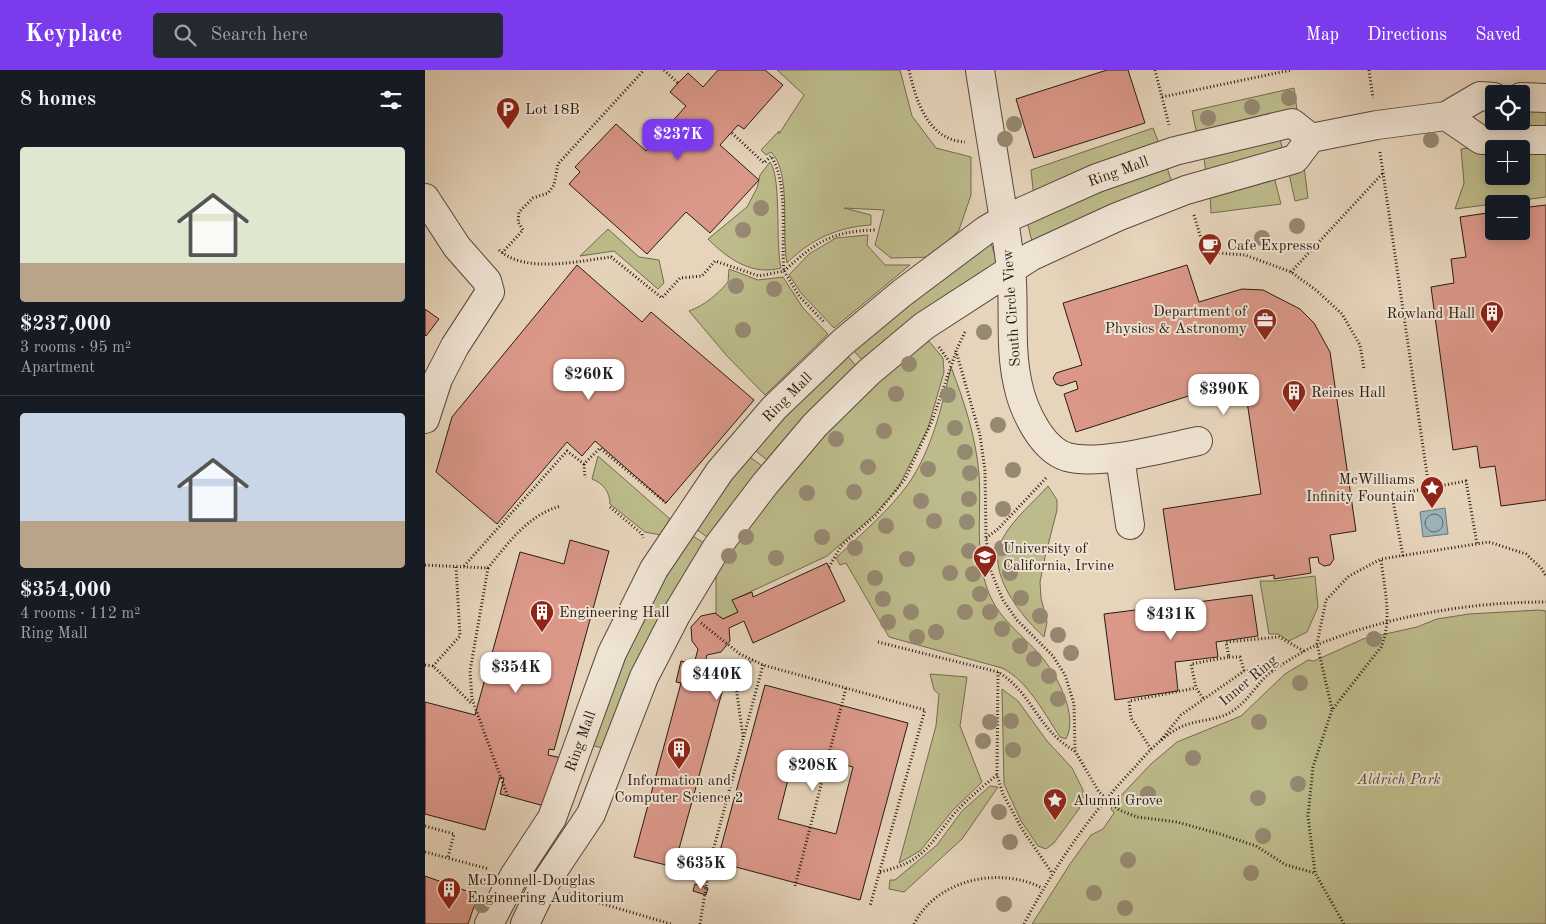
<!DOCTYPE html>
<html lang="en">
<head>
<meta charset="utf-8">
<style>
	:root { --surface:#171b24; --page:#242831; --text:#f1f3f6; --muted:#9ea1a6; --line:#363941; --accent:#7c3aed }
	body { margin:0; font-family:"Old Standard TT",serif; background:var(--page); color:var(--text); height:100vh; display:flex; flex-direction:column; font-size:19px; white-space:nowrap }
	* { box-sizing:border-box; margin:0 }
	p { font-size:16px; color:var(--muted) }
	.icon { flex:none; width:28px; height:28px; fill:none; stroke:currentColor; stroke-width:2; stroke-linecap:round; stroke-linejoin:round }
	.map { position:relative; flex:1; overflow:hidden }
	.drawer { display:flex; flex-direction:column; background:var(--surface); width:425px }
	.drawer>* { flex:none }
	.fabs { position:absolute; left:1060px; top:15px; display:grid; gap:10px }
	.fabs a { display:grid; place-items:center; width:45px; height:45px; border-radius:5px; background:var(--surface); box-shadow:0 2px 12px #0003; font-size:25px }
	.price { position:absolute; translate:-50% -42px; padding:0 11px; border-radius:10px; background:#fff; color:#222; font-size:16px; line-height:32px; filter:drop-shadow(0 1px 2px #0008) }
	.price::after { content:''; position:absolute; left:50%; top:30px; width:15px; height:11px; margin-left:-8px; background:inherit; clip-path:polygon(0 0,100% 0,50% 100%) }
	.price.on { background:var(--accent); color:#fff }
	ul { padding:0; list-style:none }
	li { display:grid; align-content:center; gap:10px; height:265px; padding:0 20px }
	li+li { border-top:1px solid var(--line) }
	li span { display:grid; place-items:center; height:155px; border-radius:5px; color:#555 }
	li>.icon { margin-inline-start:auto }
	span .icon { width:90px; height:90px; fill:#fffc; stroke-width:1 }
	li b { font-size:21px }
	h2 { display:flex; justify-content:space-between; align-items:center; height:60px; padding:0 20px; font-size:21px }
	header { display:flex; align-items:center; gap:30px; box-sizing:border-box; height:70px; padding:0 25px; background:var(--accent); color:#fff }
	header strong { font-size:24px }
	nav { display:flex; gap:28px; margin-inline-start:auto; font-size:18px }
	.search { width:350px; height:45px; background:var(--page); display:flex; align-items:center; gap:12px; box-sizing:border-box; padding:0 18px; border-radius:5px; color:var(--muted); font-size:19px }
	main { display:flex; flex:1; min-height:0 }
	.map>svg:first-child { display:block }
	.green { fill:#bdbb8b; stroke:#736b4e; fill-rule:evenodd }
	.water { fill:#9bb5bb; stroke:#6d7777 }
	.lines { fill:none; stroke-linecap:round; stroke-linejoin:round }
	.shore { stroke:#626866; stroke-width:1 }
	.building { fill:#db9889; stroke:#291b11; fill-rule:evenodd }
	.minor-casing { stroke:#58493c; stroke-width:30 }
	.path { stroke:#291b11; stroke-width:3; stroke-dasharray:1 2.5; stroke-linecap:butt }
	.minor { stroke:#efe3d3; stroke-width:28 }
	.tree { fill:#968972 }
	.labels { text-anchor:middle; stroke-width:4; stroke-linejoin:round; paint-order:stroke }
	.poi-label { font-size:15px; fill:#291b11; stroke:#efe3d3; text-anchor:start }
	.street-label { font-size:15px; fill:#291b11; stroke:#efe3d3 }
	.park-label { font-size:15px; font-style:italic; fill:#554b36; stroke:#efe3d3 }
</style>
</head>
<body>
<header>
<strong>Keyplace</strong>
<div class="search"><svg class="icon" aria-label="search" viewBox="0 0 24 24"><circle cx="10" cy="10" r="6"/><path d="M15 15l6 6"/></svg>Search here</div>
<nav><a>Map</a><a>Directions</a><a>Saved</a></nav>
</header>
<main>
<section class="drawer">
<h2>8 homes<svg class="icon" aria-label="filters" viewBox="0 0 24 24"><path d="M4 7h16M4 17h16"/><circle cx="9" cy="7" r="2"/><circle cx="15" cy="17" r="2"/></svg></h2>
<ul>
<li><span style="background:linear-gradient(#dfe7d0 75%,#b9a48a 0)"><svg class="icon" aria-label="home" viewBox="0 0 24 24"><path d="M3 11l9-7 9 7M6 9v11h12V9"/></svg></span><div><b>$237,000</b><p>3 rooms · 95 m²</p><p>Apartment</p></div></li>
<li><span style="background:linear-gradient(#c9d6e8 70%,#b9a48a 0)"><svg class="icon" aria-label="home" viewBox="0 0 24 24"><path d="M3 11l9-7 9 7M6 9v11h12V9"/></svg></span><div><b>$354,000</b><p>4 rooms · 112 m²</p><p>Ring Mall</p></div></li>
</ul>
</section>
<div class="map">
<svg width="1121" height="854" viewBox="0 0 1121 854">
	<rect width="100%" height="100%" fill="#e6d4bb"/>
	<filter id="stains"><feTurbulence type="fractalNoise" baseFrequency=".004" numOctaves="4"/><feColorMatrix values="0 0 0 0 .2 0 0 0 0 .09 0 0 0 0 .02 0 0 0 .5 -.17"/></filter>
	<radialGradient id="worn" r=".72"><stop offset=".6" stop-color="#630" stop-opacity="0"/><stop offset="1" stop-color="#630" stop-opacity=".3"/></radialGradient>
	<path class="green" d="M352,0H475L487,46L511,78L546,87V125L534,160L508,187L466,188L450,175L459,140L419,138L446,145V155C413,157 386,169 362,193C356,165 367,102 346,82L341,85L336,80L354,61V64L379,25Z
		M869,18L872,40L772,65L767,41Z
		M1096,34L1121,35V60L1063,58L1059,35H1069V51H1096Z
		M728,58L735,76L609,128L606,100Z
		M853,62L859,84L781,104L778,80Z
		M1063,76L1121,77V127L1030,139L1039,113L1036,79ZM1069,79H1096V106H1069Z
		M740,91L748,116L608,176L602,151Z
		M345,92C357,108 350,174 356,198C327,206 303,189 283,169L322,137L332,118L335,105Z
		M879,96L883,128L870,131L863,99Z
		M848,103L856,134L786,143L785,121Z
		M183,159L214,187L234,190L239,213L233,219L189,181L155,186Z
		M443,165L442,175L460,195H485L409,258L376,223L364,205L384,184L411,168Z
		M566,173L574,198L441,294L425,277Z
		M304,199L333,210L358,207L378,238L403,264L340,325L302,286L264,241C280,235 292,225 303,212Z
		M502,269L518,288L519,302L503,358L473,418L449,445L402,486L308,530L313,542L298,549L291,544V493L417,340Z
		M419,282L434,299L346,393L327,378Z
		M526,297C539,331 551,367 554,404C557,444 548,489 566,528C577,551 598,566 615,585C631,603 654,645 641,669L635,667C619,643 603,611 577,598L464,567L421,493L415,495L411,488C436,464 464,441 484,413C507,379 517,336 526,297Z
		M321,384L341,399L288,471L268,457Z
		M173,386L245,449L235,465L220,462L185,434C185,422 178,413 167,409Z
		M623,416L632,430V440L620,487L615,512L616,528L622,552L619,567C596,546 559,501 578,468C588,449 609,432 623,416Z
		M263,463L284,476L186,680L161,674L182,617Z
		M890,506L893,537L882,562L864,571L853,564H844L835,511H850Z
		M1114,540L1121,541V854H607L645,794L666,765L678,759L689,743L686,739L688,734L726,694L752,672L816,646L860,604L883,590L889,591L938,569L992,557L1012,549L1044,544Z
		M505,604L542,607L535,656L557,712L528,740L495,781L474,793L511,656L514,624L509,620Z
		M577,619L593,631L622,671L647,698L658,720V728L654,739L629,773L621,779L613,776L596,751L579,714Z
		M565,716L573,717L537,769L479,822L464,819L465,810H470L512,775L537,741Z"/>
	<path class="water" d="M1020,438L1023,464L998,467L995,442Z"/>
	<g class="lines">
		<path class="shore" d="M1000 453a9 9 0 1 1 18 0a9 9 0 1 1-18 0Z"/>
	</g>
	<path class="building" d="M293,0H340L358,15L319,59L313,55L295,75L334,110L285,163L261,142L222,184L144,114L155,102L150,97L191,54L221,81L261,36L245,22L253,13L263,3L278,17Z
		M682,0H703L720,53L609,88L591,29Z
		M1121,135V430L1076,436L1070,396L1055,398L1052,376L1028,380L1006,217L1029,213L1026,189L1041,187L1035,147L1069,142V161H1096V138Z
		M152,195L217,252L226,242L329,330L241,433L170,371L157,386L142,372L72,454L11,402L27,347Z
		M762,195L774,232L817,219L838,220L875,239L889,253L905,282L931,461L905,465L909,489L905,495L899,496L894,493L893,487L884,488L886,503L849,509V505L750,520L738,439L836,424L821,325L804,313L651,362L639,324L653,319L651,311L636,316L631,314L628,308L631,303L657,295L638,233Z
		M0,239L14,249L1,266L0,265Z
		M145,470L184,481L129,680L124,679L123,685L137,688L123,737L75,724L79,708L75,707L60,760L0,744V632L50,645L95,482L139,494Z
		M402,493L420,531L328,573L319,551L304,558L305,571L296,582L282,585L279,597L302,604L249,797L209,787L256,613L251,612L256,591L269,594L273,579L267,571L266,557L276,546L290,543L298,549L313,542L307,530L327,522L328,527Z
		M827,525L833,566L791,572L793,587L750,592L753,621L690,630L679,544Z
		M340,615L483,653L435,830L292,792ZM370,682L428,697L411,764L353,749Z
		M0,806L53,825L43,854H0Z
		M270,814L283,818L281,825L268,821Z"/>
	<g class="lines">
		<g class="minor-casing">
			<path id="minor" d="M555,0C565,66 577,132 586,198C590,237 584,276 593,315C598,339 616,379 642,387C674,396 740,378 773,371
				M1096,27L1121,28
				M1021,46L1056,70H1121
				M0,128L32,177L62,211L65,222L30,276L13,309L0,349
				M695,387L705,455
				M64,854L89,806L127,748L187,583L229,499L295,401L349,338L418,272L477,223L561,160L578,150L672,108L750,81L867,53L886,68
				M100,854L118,816L166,744L219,607L251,545L292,477L340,414L390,355L444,302L499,256L607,186L692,147L761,120L870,89L886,68L952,55L1021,46L1055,26L1069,27"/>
		</g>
		<path class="path" d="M239,0L253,13
			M484,0C491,31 503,70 540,72
			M730,0L744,55
			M944,0L948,28
			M737,27L866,0
			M307,63L339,93L346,86C364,114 356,168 359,201
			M955,82L1004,418
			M769,145L780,182L820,185L866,202L891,220L917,244L935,275L939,299
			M74,180C100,204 154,191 186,187L237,228L255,208L277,206L290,191L334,206L359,201L374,226L400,253
			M77,183L98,160L93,152L94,142L108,128L123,123L129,115L133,94L219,0
			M359,201C391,172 407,161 450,160
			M866,202L958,103
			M540,262L531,281L555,365L560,401L561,468L565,499L578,530L592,550L628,586L640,605L649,634L650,681L674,722L694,740L712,747L752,752L795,764L831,776L861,795L890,803
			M514,277L526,294
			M159,394L160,408
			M185,437L217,464L218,468
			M561,468L573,459L622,407
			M978,486L967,425L1041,411L1052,474
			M0,495L63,498C83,473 104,444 136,436
			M39,496L142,381L159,394L175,378L241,433
			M404,497L416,476L451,445L480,409L507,351L531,282
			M63,498L45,601L47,629L83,727
			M276,553L315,584L338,595L500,640L445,836
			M453,572L573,602C608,623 612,660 650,681
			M804,587H815L819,601
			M0,595L8,596L47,634
			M8,596L35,566L31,496
			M573,602L572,705L578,724L597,759L627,803
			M778,628L771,618L766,594L804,587L801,572L854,567L879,581
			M907,639L892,574L901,530L924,506L956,489L1064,472L1101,484L1116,498L1121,506
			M318,667L309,602L328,590
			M736,670L756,645L819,601H849
			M726,679L706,648L704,631L771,618
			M0,756L29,764L23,787
			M0,782L64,799
			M455,802C500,791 502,777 529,744C541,730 557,717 572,705
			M370,816L421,618
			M144,824L246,854
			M275,854L285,792L338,595
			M489,854C512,809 575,796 617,818
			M599,854C629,797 665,744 710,697C722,683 736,668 752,659C769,649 789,652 806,642C821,633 829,619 840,607C849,599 861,592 871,586C889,574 908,569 927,562C990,542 1055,532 1121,532
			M919,854L890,803L883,746L888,697L907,640L956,577C968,550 959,518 956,489"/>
		<use href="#minor" class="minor"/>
	</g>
	<g class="tree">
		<circle cx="864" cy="28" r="8"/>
		<circle cx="827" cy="37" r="8"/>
		<circle cx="783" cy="48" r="8"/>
		<circle cx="589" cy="54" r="8"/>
		<circle cx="580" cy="69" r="8"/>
		<circle cx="1006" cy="70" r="8"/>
		<circle cx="336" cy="138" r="8"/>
		<circle cx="872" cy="156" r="8"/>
		<circle cx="318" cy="160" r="8"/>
		<circle cx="837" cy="168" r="8"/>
		<circle cx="311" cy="216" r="8"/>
		<circle cx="349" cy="219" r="8"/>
		<circle cx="318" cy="260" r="8"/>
		<circle cx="559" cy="262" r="8"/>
		<circle cx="484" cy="294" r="8"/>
		<circle cx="471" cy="324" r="8"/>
		<circle cx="523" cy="325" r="8"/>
		<circle cx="573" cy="355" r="8"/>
		<circle cx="530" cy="358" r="8"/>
		<circle cx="459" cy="361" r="8"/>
		<circle cx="411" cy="369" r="8"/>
		<circle cx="540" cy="382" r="8"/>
		<circle cx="443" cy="397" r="8"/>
		<circle cx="503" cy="399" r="8"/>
		<circle cx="588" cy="400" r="8"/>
		<circle cx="545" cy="403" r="8"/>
		<circle cx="429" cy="422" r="8"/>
		<circle cx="382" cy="423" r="8"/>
		<circle cx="544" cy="429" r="8"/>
		<circle cx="496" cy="431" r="8"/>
		<circle cx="578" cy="439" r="8"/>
		<circle cx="509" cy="451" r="8"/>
		<circle cx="542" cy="452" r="8"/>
		<circle cx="461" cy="456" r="8"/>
		<circle cx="321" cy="467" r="8"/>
		<circle cx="397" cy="467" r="8"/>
		<circle cx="430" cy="478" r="8"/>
		<circle cx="577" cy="478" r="8"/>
		<circle cx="544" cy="481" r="8"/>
		<circle cx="304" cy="486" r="8"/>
		<circle cx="351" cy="488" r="8"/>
		<circle cx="482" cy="489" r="8"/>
		<circle cx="525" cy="503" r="8"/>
		<circle cx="585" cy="503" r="8"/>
		<circle cx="548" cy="504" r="8"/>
		<circle cx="450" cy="508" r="8"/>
		<circle cx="555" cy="524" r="8"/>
		<circle cx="596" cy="528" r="8"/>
		<circle cx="458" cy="529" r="8"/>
		<circle cx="486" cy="542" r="8"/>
		<circle cx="540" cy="542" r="8"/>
		<circle cx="565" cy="542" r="8"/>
		<circle cx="615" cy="546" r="8"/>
		<circle cx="463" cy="552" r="8"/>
		<circle cx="577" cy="559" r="8"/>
		<circle cx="511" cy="562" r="8"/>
		<circle cx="633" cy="565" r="8"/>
		<circle cx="492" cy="567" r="8"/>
		<circle cx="949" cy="569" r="8"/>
		<circle cx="595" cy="576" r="8"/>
		<circle cx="646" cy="583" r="8"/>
		<circle cx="609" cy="589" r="8"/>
		<circle cx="624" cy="606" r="8"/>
		<circle cx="875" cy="613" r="8"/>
		<circle cx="633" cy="629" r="8"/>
		<circle cx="586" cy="651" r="8"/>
		<circle cx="565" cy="652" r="8"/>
		<circle cx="834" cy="652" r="8"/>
		<circle cx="558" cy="671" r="8"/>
		<circle cx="588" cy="680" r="8"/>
		<circle cx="768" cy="688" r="8"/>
		<circle cx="873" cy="714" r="8"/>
		<circle cx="723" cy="724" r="8"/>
		<circle cx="833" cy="728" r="8"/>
		<circle cx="574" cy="742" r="8"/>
		<circle cx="838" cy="766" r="8"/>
		<circle cx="585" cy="772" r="8"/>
		<circle cx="703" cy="790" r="8"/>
		<circle cx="826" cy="803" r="8"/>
		<circle cx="669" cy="823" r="8"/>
		<circle cx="579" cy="834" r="8"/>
		<circle cx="57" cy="835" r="8"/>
		<circle cx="700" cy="838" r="8"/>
	</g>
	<defs>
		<g id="parking-pin" transform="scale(1.25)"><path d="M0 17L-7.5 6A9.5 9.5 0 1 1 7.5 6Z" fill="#8f2418" stroke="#efe3d3"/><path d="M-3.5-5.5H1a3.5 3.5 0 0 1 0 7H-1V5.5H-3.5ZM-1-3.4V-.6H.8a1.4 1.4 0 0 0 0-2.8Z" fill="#fff"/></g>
		<g id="cafe-pin" transform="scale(1.25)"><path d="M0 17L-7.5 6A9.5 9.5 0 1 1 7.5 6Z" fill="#8f2418" stroke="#efe3d3"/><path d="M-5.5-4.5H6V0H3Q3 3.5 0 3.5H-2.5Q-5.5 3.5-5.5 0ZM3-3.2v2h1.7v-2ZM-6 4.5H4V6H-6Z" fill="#fff"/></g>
		<g id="building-pin" transform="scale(1.25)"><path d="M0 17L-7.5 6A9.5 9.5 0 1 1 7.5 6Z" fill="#8f2418" stroke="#efe3d3"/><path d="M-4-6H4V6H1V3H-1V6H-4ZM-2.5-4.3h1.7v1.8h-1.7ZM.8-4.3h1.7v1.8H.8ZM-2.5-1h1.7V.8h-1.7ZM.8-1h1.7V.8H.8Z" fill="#fff"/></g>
		<g id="office-pin" transform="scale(1.25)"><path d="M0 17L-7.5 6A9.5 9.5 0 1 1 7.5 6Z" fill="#8f2418" stroke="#efe3d3"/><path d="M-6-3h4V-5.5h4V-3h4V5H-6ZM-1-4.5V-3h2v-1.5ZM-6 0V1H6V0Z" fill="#fff"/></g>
		<g id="sight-pin" transform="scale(1.25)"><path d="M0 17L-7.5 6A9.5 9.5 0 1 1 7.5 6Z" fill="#8f2418" stroke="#efe3d3"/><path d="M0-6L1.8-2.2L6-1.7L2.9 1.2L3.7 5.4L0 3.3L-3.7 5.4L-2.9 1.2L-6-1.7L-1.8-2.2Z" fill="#fff"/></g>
		<g id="university-pin" transform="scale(1.25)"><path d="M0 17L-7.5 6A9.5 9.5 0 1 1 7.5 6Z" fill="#8f2418" stroke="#efe3d3"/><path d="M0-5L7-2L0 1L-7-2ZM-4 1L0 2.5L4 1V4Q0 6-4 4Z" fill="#fff"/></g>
	</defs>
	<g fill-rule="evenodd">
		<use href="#parking-pin" x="83" y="39"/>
		<use href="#cafe-pin" x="785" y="175"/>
		<use href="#building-pin" x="1067" y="243"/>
		<use href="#office-pin" x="840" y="250"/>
		<use href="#building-pin" x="869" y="322"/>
		<use href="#sight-pin" x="1007" y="418"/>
		<use href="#university-pin" x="560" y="487"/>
		<use href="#building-pin" x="117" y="542"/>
		<use href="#building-pin" x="254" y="679"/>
		<use href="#sight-pin" x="630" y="730"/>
		<use href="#building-pin" x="24" y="819"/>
	</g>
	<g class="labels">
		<g class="poi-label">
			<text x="100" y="44">Lot 18B</text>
			<text x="802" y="180">Cafe Expresso</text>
			<text x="822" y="246" text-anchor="end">Department of<tspan x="822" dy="17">Physics &amp; Astronomy</tspan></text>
			<text x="1050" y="248" text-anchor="end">Rowland Hall</text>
			<text x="886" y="327">Reines Hall</text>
			<text x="990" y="414" text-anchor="end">McWilliams<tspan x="990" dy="17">Infinity Fountain</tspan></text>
			<text x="578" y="483">University of<tspan x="578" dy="17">California, Irvine</tspan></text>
			<text x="134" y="547">Engineering Hall</text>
			<text x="254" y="715" text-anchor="middle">Information and<tspan x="254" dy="17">Computer Science 2</tspan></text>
			<text x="648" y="735">Alumni Grove</text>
			<text x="42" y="815">McDonnell-Douglas<tspan x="42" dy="17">Engineering Auditorium</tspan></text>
		</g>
		<g class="street-label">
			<text transform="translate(693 101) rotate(-20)" y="5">Ring Mall</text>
			<text transform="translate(586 238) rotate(-94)" y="5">South Circle View</text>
			<text transform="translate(362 327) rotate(-45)" y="5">Ring Mall</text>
			<text transform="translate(823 610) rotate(-40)" y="5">Inner Ring</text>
			<text transform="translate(155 671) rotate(-70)" y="5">Ring Mall</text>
		</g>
		<g class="park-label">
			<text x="974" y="714">Aldrich Park</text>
		</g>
	</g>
	<rect width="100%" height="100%" filter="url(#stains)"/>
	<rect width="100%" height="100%" fill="url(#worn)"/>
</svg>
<div class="fabs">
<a><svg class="icon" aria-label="locate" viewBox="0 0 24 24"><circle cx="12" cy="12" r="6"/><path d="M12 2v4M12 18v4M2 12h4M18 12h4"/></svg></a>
<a>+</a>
<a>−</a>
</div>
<b class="price on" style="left:253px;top:91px">$237K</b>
<b class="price" style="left:164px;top:331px">$260K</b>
<b class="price" style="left:799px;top:346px">$390K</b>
<b class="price" style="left:746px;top:571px">$431K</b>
<b class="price" style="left:91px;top:624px">$354K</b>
<b class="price" style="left:292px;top:631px">$440K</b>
<b class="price" style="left:388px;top:722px">$208K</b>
<b class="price" style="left:276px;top:820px">$635K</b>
</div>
</main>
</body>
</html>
